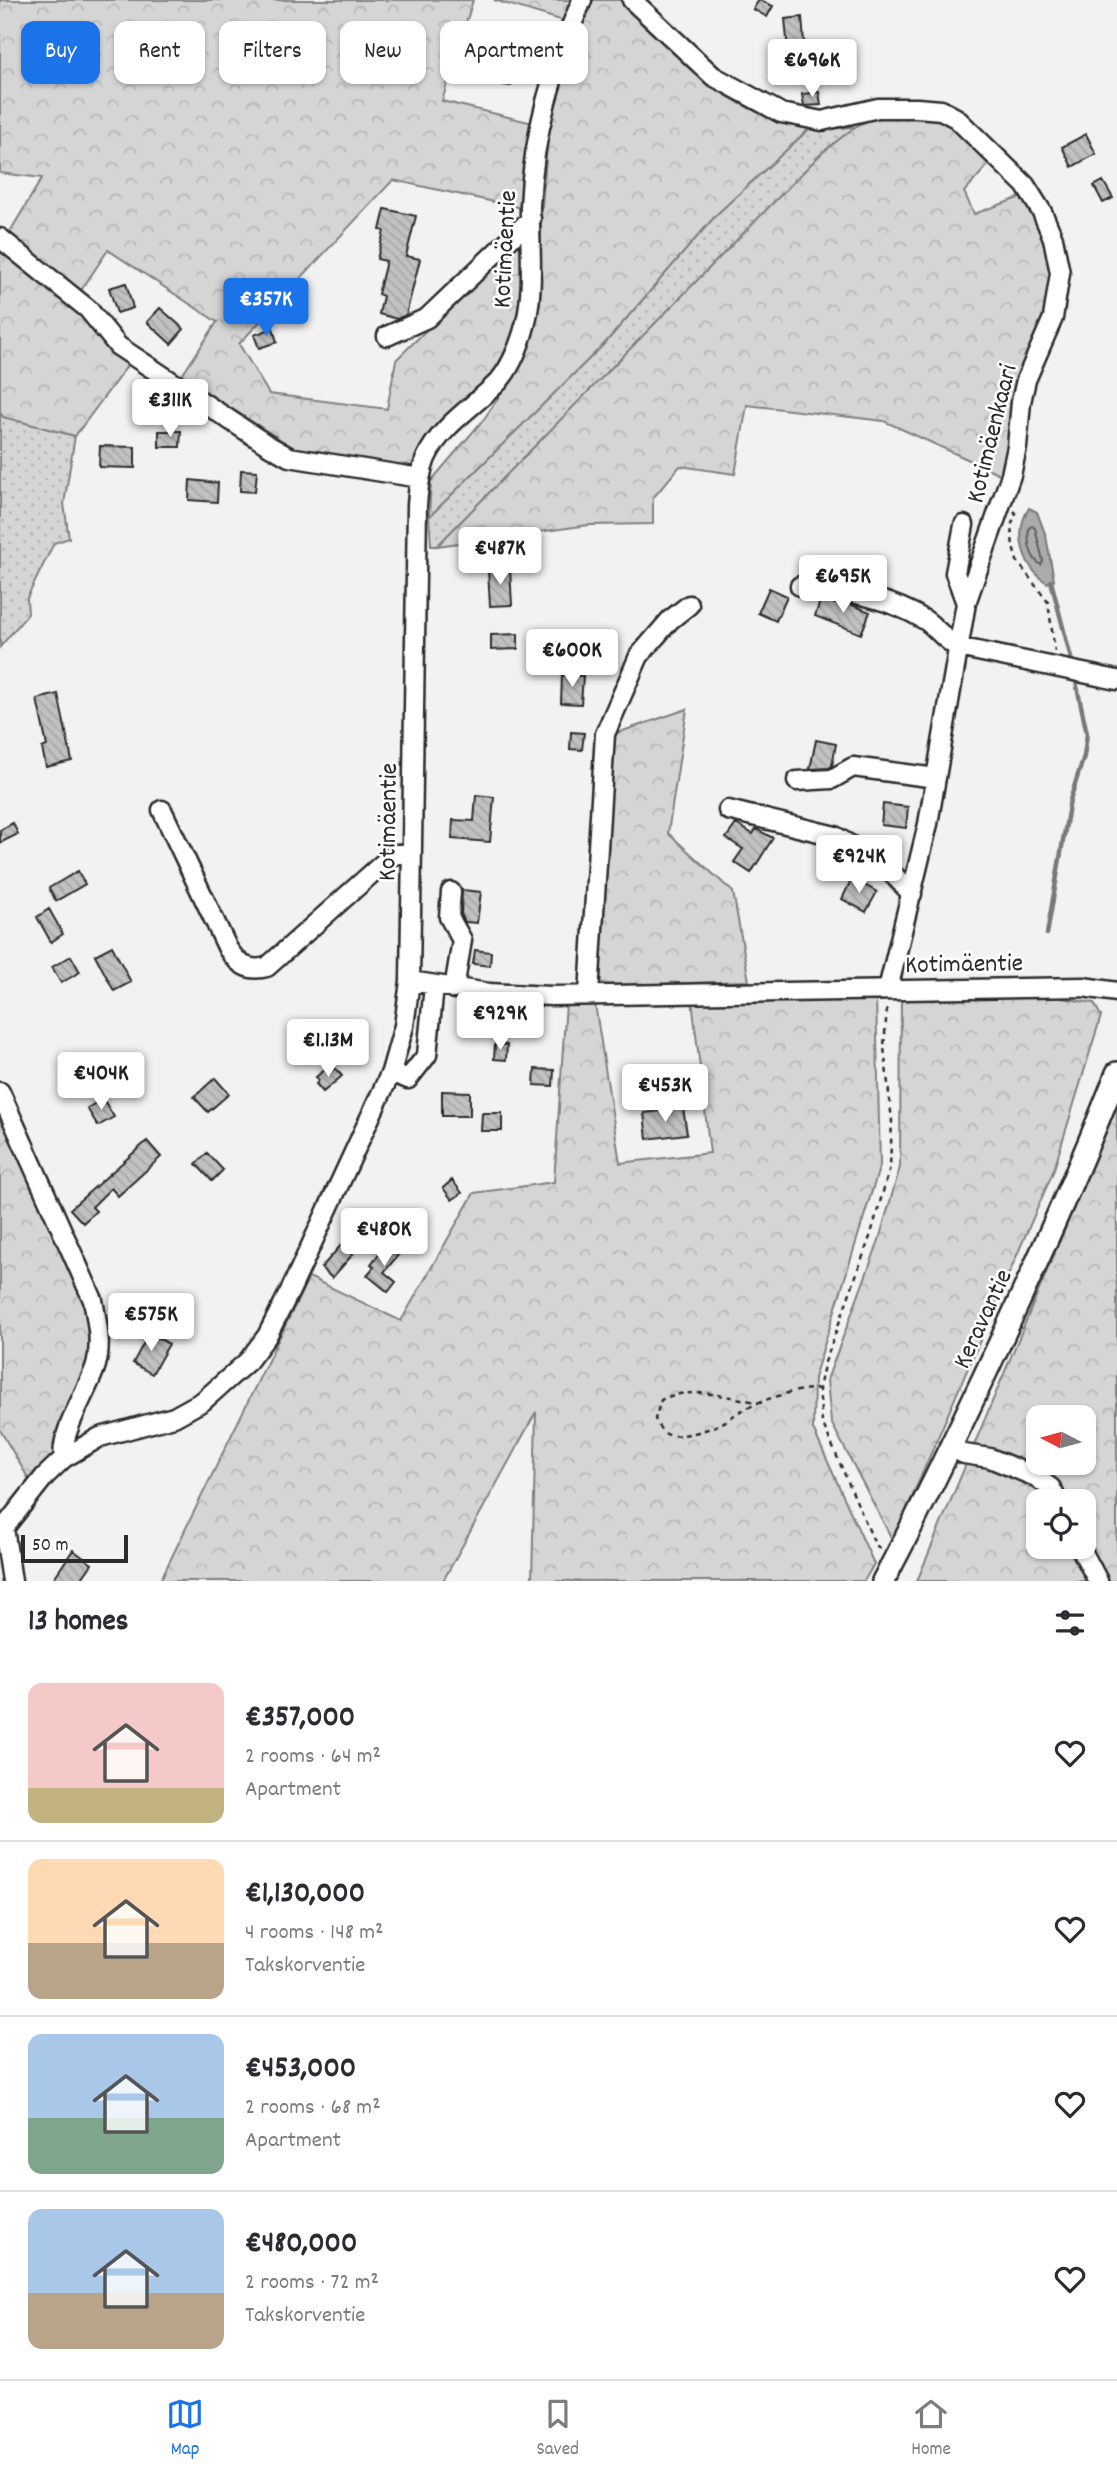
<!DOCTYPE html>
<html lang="en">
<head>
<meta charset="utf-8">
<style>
	:root { --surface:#fff; --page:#f2f2f3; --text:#2b2b33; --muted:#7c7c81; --line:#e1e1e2; --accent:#1a73e8 }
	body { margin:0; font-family:Dekko,sans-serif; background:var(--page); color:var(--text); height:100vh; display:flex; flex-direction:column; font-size:26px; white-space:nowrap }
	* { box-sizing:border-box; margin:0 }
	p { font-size:23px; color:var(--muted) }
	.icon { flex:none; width:38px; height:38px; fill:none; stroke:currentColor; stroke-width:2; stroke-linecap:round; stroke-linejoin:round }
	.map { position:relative; height:1581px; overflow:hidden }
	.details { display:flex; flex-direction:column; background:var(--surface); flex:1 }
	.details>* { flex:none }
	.guide { position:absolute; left:21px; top:21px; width:700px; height:63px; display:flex; gap:14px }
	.needle { width:46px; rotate:276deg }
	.fabs { position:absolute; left:1026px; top:1405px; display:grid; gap:14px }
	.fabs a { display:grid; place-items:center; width:70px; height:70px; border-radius:14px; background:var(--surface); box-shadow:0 2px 5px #0004; font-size:35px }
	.scale { position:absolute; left:21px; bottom:18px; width:107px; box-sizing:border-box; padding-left:7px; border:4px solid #2b2b2b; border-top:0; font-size:19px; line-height:24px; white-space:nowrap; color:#2b2b2b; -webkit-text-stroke:5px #fff; paint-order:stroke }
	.price { position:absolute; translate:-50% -60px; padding:0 16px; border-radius:7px; background:#fff; color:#222; font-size:23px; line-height:46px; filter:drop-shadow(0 2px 4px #0008) }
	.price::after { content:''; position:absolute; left:50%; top:42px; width:21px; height:16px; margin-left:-10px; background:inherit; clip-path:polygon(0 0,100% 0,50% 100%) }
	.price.current { background:var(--accent); color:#fff }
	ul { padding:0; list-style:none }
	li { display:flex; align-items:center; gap:21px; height:175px; padding:0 28px }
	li+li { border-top:2px solid var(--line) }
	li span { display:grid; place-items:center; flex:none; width:196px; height:140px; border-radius:14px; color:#555 }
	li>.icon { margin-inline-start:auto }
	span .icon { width:84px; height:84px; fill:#fffc; stroke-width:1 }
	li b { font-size:30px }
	h2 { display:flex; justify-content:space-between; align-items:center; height:84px; padding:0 28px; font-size:30px }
	.pill { padding:0 24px; border-radius:14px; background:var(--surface); box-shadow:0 2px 5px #0004; font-size:24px; line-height:63px }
	.pill.current { background:var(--accent); color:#fff }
	.dock { display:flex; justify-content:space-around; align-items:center; height:98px; border-top:2px solid var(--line); background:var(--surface); font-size:19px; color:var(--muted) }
	.dock a { display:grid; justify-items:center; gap:4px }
	.dock .current { color:var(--accent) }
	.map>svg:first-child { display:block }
	.green { fill:url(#green-dots); stroke:#808080; stroke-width:2 }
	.forest { fill:url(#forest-crowns); stroke:#808080; stroke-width:2; fill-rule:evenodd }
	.water { fill:#ababab; stroke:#787878; stroke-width:2 }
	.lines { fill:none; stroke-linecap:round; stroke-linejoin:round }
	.shore { stroke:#5e5e5e; stroke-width:2 }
	.stream { stroke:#787878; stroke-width:4.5 }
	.building { fill:url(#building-back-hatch); stroke:#2b2b2b; stroke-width:2 }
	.minor-casing { stroke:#2b2b2b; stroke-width:23 }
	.major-casing { stroke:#2b2b2b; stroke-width:26 }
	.path { stroke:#2b2b2b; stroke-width:2.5; stroke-dasharray:5 5; stroke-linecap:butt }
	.minor { stroke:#fff; stroke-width:18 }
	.major { stroke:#fff; stroke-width:21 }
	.labels { text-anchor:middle; stroke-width:5; stroke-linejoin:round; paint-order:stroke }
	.street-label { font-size:26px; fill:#2b2b2b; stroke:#fff }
</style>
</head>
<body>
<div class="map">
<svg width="1117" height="1581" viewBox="0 0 1117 1581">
	<defs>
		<pattern id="green-dots" width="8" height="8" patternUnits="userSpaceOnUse" patternTransform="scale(1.75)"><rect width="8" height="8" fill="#d5d5d5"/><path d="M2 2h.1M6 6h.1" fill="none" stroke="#b7b7b7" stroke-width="1.8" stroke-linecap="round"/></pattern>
		<pattern id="forest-crowns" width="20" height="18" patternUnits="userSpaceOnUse" patternTransform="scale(1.75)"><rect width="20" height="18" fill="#d5d5d5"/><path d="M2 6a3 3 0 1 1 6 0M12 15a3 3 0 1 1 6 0" fill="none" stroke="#b7b7b7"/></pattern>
		<pattern id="building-back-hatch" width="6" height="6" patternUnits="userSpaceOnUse" patternTransform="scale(1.75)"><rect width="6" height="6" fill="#c1c1c1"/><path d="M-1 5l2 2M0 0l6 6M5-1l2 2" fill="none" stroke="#a6a6a6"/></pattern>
	</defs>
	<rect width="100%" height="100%" fill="#f2f2f2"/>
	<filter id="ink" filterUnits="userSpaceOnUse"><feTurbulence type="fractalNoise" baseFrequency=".0143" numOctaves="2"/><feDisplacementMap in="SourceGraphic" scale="14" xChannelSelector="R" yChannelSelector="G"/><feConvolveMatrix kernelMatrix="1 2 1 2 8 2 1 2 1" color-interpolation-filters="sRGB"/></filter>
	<g filter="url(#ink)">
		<path class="green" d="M855,127L823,152L437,546H431L429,517L606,342L716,215L809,129Z
			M0,412L3,417L75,436L64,504L69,538L54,543L27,598L28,614L0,647Z"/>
		<path class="forest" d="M0,0H473L442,101L533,123L522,208L393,180L239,344L269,394L387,409L396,360L523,235L526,269L517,334L493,375L468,398L413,470L294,448L181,377L217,322L108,250L80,292L8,235L42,178L0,173Z
			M494,0H572L564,21Z
			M593,0H620C648,27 676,57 707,82C737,106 772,119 809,129L716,215L606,342L429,517L431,481L484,419L525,358L540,302L541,218L549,123L579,33Z
			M917,115L938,118L952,126L990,163L964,192L974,214L1024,196L1045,239L1052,273L1045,314L1030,350L1002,475L884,421L747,405L735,474L680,466L653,498V524L589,525L437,546L823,152L855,127L877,116Z
			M2,251L84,313L130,362L75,436L3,417L0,412V254Z
			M687,709L668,833L733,892L749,981L598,986L614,734Z
			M901,992H1021L1094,1003L1101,1016L1053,1172L893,1541L831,1422L827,1380L878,1243L900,1167Z
			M876,996L880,1165L814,1378L813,1429L874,1564L864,1581H532L536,1412L443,1581H160L309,1277L401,1321L474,1193L554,1182L566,1003L595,1004L620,1163L710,1153L692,1000Z
			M1117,1104V1581H917ZM1038,1418H1083V1463H1038ZM1038,1502H1083V1547H1038Z
			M0,1111L86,1300L89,1363L57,1437L55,1454L30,1481L0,1430Z"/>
		<path class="water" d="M1029,508L1037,512L1046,536L1054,580L1047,583C1023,567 1013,533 1029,508Z"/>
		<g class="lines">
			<path class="shore" d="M1032,526L1035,528L1043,561L1041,565C1030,558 1027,541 1029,528Z"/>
			<path class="stream" d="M1051,581L1072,662
				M1047,934L1070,800L1084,756L1087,734L1075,677"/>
		</g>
		<path class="building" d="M759,0L773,6L767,17L753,9Z
			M802,17L805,55H801L802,69L784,71L782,51L788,50L785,19Z
			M509,36L524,38L521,60H517L511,86L503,85L505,68L503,76L492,74L494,63L501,64L503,53L507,54Z
			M819,92L821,105L804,106L802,94Z
			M1086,134L1096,154L1072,167L1062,147Z
			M1103,181L1113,198L1103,203L1094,186Z
			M385,209L416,216L406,256L420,259L406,315L397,319L379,314L383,296L378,294L386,261L377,259L384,231L380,230Z
			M126,283L133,308L117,313L109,288Z
			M160,308L184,329L171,344L147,322Z
			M273,328L277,342L259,348L254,335Z
			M159,431H181L180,447H159Z
			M100,446L135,447V468L99,467Z
			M241,470L257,471L255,492L240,491Z
			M190,480L218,483L217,502L189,500Z
			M510,569L512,605L490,606L488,570Z
			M769,588L787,596L776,621L758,613Z
			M821,599L846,607L847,603L850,604L870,612L861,634L815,616Z
			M518,634V649L491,650V635Z
			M562,675L583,676L581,704L561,703Z
			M58,694L72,761L46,767L42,748L47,746L37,699Z
			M571,732L584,733L582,750L570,749Z
			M816,740L836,744L832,766L829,768L810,769Z
			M476,795L494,797L490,842L452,839L453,820L474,821Z
			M883,804L908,807L906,828L881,825Z
			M13,823L18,834L0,843V830Z
			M736,824L753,834L756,829L773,838L751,873L734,862L743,849L726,838Z
			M78,871L85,884L56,901L49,888Z
			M852,878L877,892L866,912L842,899Z
			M462,890L481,892L477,923L465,922L461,914Z
			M49,909L63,934L51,942L37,917Z
			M112,946L131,982L114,991L95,955Z
			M475,950L491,952L490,966L473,964Z
			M71,956L80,972L61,983L52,967Z
			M495,1044L507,1045L506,1060L494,1059Z
			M335,1068L342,1076L323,1092L316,1084L319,1080L316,1077L325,1069L328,1073Z
			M535,1069L554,1070L553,1086L534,1085Z
			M215,1078L229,1094L208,1112L194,1097Z
			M442,1091L470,1092V1116H442Z
			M103,1099L114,1117L98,1126L87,1108Z
			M683,1108L687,1134L647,1139L644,1113Z
			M482,1113H502V1131H481Z
			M147,1141L161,1157L118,1196L111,1188L92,1207L96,1211L83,1223L70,1209Z
			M207,1153L223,1170L212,1181L196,1164Z
			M452,1180L462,1193L452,1200L443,1188Z
			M342,1244L353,1254L332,1278L321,1268Z
			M387,1244L399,1254L384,1272L396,1282L388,1292L367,1275L374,1267L371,1264Z
			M149,1333L169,1344L152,1374L133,1363Z
			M73,1550L92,1564L80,1581H52Z"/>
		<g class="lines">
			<g class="minor-casing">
				<path id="minor" d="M582,0C553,67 533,133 530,206C529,248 536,292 523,333C518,349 510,368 499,381C475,406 441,425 426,458C420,473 418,489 417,505L410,981L489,993L551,996L1083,987L1117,992
					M632,0L713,76L781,113L822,121L878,108H917L941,110L956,118L1025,185L1042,212L1053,238L1060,273L1053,318L1026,380L1021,402L1017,447L1011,475L966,603L928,824L888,989
					M0,238L88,309L118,346L266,444L289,457L420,478
					M387,336L427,318L531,219
					M964,525L955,573L966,603
					M800,586C842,589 888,597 925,620C937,628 944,640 958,647L1117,680
					M797,781L832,779L853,767L936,778
					M162,810L228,949C238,964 248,972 267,967L389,858L397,854L412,853
					M728,810L835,836L885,866L912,894
					M451,892L449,917L462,940L454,989
					M589,994L605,734L639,656L670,620L689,605
					M391,1072L408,1079L427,1055L434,986
					M0,1092L93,1300C97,1322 102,1343 96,1365C88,1391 59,1434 64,1458
					M951,1447L964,1454L990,1458L1036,1477L1051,1488L1058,1502
					M4,1528L12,1581
					M0,1533L45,1476L64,1458L100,1437L174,1417L203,1401L248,1361L267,1336L290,1291L391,1072L404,1026L410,981
					M1080,1547L1098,1581"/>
			</g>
			<g class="major-casing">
				<path id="major" d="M883,1581C921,1511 955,1438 989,1366C1034,1270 1078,1173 1117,1073"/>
			</g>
			<path class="path" d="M1014,511L1016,513L1011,526L1013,547L1017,561L1048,602L1055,652
				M762,1403C733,1398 687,1385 661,1400L655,1419C659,1426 661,1433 669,1435C681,1438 712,1429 722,1423C730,1419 737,1412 745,1409C769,1398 793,1389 819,1389
				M880,1549L875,1544L822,1422L819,1389L824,1365L871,1234L890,1167L892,1121L884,1047L887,1007"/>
			<use href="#minor" class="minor"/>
			<use href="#major" class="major"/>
		</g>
	</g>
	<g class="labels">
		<g class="street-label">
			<text transform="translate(503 249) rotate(-87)" y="9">Kotimäentie</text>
			<text transform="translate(990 433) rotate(-76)" y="9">Kotimäenkaari</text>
			<text transform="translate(386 822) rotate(-89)" y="9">Kotimäentie</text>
			<text transform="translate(964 962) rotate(-1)" y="9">Kotimäentie</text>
			<text transform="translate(981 1318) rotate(-65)" y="9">Keravantie</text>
		</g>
	</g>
</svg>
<div class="fabs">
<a><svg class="needle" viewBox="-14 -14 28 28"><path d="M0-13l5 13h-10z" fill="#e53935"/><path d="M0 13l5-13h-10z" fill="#7c7c81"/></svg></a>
<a><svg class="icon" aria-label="locate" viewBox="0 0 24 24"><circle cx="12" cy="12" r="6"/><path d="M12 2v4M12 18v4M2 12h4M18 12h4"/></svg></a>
</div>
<div class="scale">50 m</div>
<b class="price" style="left:812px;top:99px">€696K</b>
<b class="price current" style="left:266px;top:338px">€357K</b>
<b class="price" style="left:170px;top:439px">€311K</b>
<b class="price" style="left:500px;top:587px">€487K</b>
<b class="price" style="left:843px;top:615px">€695K</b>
<b class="price" style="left:572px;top:689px">€600K</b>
<b class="price" style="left:859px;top:895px">€924K</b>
<b class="price" style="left:500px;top:1052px">€929K</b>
<b class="price" style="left:328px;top:1079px">€1.13M</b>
<b class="price" style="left:101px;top:1112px">€404K</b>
<b class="price" style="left:665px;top:1124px">€453K</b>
<b class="price" style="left:384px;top:1268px">€480K</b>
<b class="price" style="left:151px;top:1353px">€575K</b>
<div class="guide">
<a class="pill current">Buy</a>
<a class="pill">Rent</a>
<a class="pill">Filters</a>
<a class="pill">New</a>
<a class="pill">Apartment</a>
</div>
</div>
<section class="details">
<h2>13 homes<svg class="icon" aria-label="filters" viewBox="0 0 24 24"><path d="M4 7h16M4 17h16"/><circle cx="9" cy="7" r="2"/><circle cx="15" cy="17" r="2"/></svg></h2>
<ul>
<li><span style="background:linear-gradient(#f6c9c9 75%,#c2b280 0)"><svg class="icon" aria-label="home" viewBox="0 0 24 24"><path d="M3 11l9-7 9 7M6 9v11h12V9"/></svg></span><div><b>€357,000</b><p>2 rooms · 64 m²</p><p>Apartment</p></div><svg class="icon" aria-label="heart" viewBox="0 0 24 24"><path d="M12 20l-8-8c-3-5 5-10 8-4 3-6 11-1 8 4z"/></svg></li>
<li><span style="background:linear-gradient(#ffd9b3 60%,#b9a48a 0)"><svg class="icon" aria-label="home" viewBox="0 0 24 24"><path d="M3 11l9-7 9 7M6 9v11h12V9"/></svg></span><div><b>€1,130,000</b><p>4 rooms · 148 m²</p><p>Takskorventie</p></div><svg class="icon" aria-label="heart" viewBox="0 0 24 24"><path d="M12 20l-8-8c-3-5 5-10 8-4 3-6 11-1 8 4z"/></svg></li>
<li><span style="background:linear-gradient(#a9c7e8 60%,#7fa58c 0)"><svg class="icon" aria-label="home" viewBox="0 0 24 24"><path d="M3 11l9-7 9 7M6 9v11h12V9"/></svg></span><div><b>€453,000</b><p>2 rooms · 68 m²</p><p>Apartment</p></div><svg class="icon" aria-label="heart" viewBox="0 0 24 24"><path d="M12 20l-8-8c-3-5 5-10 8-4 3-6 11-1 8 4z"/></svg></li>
<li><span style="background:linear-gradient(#a9c7e8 60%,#b9a48a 0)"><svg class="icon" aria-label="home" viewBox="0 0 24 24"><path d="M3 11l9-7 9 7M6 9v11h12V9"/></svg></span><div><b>€480,000</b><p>2 rooms · 72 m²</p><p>Takskorventie</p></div><svg class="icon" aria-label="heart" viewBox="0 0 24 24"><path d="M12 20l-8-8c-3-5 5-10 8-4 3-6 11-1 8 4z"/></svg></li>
</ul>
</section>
<nav class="dock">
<a class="current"><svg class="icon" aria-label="map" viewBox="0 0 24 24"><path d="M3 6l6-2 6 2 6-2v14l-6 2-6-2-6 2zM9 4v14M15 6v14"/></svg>Map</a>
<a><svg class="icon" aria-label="saved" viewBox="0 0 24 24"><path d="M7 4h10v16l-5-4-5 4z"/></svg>Saved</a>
<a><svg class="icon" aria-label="home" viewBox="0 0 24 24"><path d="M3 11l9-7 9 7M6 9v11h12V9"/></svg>Home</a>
</nav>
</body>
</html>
